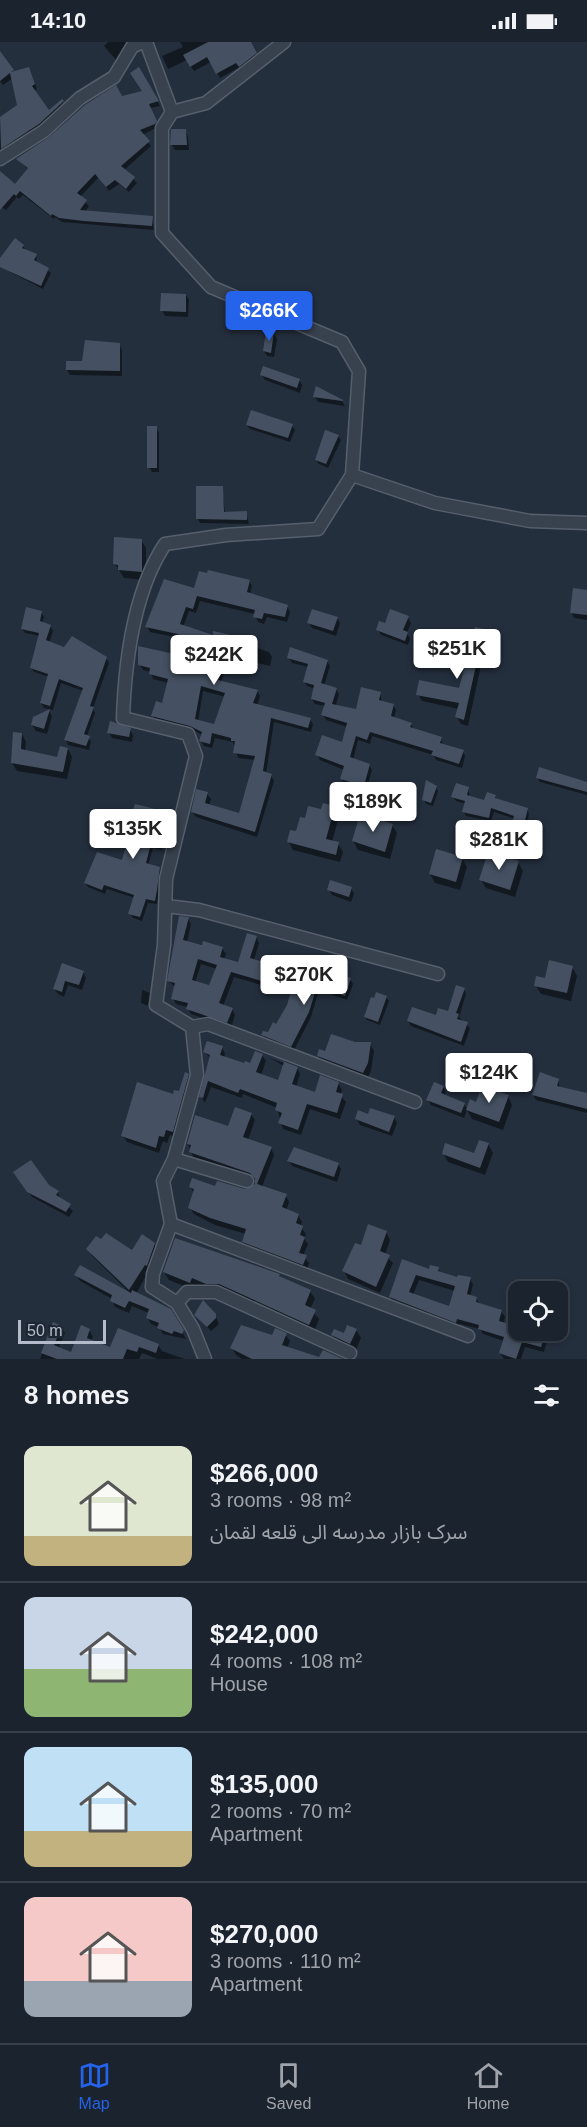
<!DOCTYPE html>
<html lang="en">
<head>
<meta charset="utf-8">
<style>
	:root { --surface:#1b232e; --page:#242b36; --text:#f1f3f6; --muted:#a0a4aa; --line:#39404a; --accent:#2563eb }
	body { margin:0; font-family:Arial,"Noto Sans Arabic",sans-serif; background:var(--page); color:var(--text); height:100vh; display:flex; flex-direction:column; font-size:22px; white-space:nowrap }
	* { box-sizing:border-box; margin:0 }
	p { font-size:20px; color:var(--muted) }
	.icon { flex:none; width:33px; height:33px; fill:none; stroke:currentColor; stroke-width:2; stroke-linecap:round; stroke-linejoin:round }
	.map { position:relative; height:1317px; overflow:hidden }
	.drawer { display:flex; flex-direction:column; background:var(--surface); flex:1 }
	.drawer>* { flex:none }
	.tools { position:absolute; left:508px; top:1239px; display:grid; gap:12px }
	.tools a { display:grid; place-items:center; width:60px; height:60px; border-radius:12px; background:var(--surface); box-shadow:0 3px 9px #0003,0 0 0 2px var(--line); font-size:30px }
	.scale { position:absolute; left:18px; bottom:15px; width:88px; box-sizing:border-box; padding-left:6px; border:3px solid #b4bcc9; border-top:0; font-size:16px; line-height:21px; white-space:nowrap; color:#b4bcc9; -webkit-text-stroke:4px #1d2633; paint-order:stroke }
	.price { position:absolute; translate:-50% -51px; padding:0 14px; border-radius:6px; background:#fff; color:#222; font-size:20px; line-height:39px; filter:drop-shadow(0 2px 3px #0008) }
	.price::after { content:''; position:absolute; left:50%; top:36px; width:18px; height:14px; margin-left:-9px; background:inherit; clip-path:polygon(0 0,100% 0,50% 100%) }
	.price.current { background:var(--accent); color:#fff }
	ul { padding:0; list-style:none }
	li { display:flex; align-items:center; gap:18px; height:150px; padding:0 24px }
	li+li { border-top:2px solid var(--line) }
	li span { display:grid; place-items:center; flex:none; width:168px; height:120px; border-radius:12px; color:#555 }
	li>.icon { margin-inline-start:auto }
	span .icon { width:72px; height:72px; fill:#fffc; stroke-width:1 }
	li b { font-size:26px }
	h2 { display:flex; justify-content:space-between; align-items:center; height:72px; padding:0 24px; font-size:26px }
	.status { display:flex; justify-content:space-between; align-items:center; height:42px; padding:0 30px; background:var(--surface); direction:ltr }
	.status svg { height:16px; fill:currentColor }
	.dock { display:flex; justify-content:space-around; align-items:center; height:84px; border-top:2px solid var(--line); background:var(--surface); font-size:16px; color:var(--muted) }
	.dock a { display:grid; justify-items:center; gap:3px }
	.dock .current { color:var(--accent) }
	.map>svg:first-child { display:block }
	.shadow { fill:#0007; fill-rule:evenodd }
	.building { fill:#455162; fill-rule:evenodd }
	.lines { fill:none; stroke-linecap:round; stroke-linejoin:round }
	.minor-casing { stroke:#565f6c; stroke-width:15 }
	.minor { stroke:#38414e; stroke-width:12 }
</style>
</head>
<body>
<div class="status"><b>14:10</b><svg viewBox="0 0 49 12"><path d="M0 12V9h3v3zM5 12V6h3v6zM10 12V3h3v9zM15 12V0h3v12zM26 1h20v11H26zM47 4h2v5h-2z"/></svg></div>
<div class="map">
<svg width="587" height="1317" viewBox="0 0 587 1317">
	<rect width="100%" height="100%" fill="#242f3e"/>
	<path class="shadow" d="M108,0H133L116,18L104,4Z
		M180,0H230L251,4L259,17L243,29L240,25L220,36L211,20L194,29L187,18L168,27L162,14L183,5Z
		M4,16L14,31H31L37,47L34,49L49,70L62,59L66,65L0,116V77L19,63L13,36L3,43L0,39V19Z
		M139,27L160,64L150,66L158,85L142,93L151,104L124,128L137,141L129,150L119,142L109,149L99,135L80,155L89,164L85,170L152,176L154,188L62,180L55,175L54,177L23,153L19,157L17,155L6,168L0,164V131L15,144L29,128L18,117L122,55L144,50Z
		M185,88L188,94L189,108H175L172,103Z
		M23,204L26,209L36,213L37,221L51,231L43,247L10,230L3,223Z
		M186,253L189,258L188,275L165,274L162,268Z
		M274,291L277,297L274,315L267,314L264,309Z
		M119,302L122,308V334L70,333L67,328Z
		M262,333L299,338L302,343L300,351L265,338Z
		M315,355L342,359L345,364L318,360Z
		M247,383L292,384L295,388L290,400L250,387Z
		M156,385L159,391V430H152L149,425Z
		M338,394L341,398L328,426L319,422L316,418Z
		M222,445L225,471H246L249,482L200,481L198,477Z
		M141,498L146,506V538L124,536L115,522Z
		M200,530L249,539L252,544L250,552L287,564L290,570L287,580L267,575L264,582L258,580L255,572L200,559L196,571L189,569L183,585L214,595H234L237,601L235,614L199,603L196,619L221,626L224,631L221,640L257,649L260,654L257,664L310,677L313,682L311,690L274,680L266,732L271,733L274,739L257,795L196,775L192,770L207,752L211,757L209,764L240,773L256,718L238,716L233,700L215,696L212,706L204,704L201,699L202,693L195,689L156,680L153,674L163,663L168,641L153,637L151,630L143,628L140,623L175,614L179,596L150,590L147,585L195,548ZM203,649L226,655L215,683L198,680Z
		M587,550V578L574,576L571,570Z
		M41,570L44,575L42,581L50,584L53,589L49,601L106,616L109,621L93,666L95,671L87,694L91,700L89,708L68,703L66,698L83,649L61,641L53,668L44,666L41,661L49,635L34,630L31,626L40,594L25,591L22,587Z
		M337,576L340,581L336,594L312,586L309,581Z
		M408,576L411,581L407,591L410,597L408,603L381,593L378,587Z
		M483,588L487,595L468,684L461,682L457,675L459,667L422,659L418,652L460,647Z
		M257,606L269,610L272,615L270,624L257,621L254,615Z
		M289,616L327,619L330,624L324,644L336,647L339,652L336,663L358,669L380,651L382,660L393,663L396,668L394,676L411,682L414,688L441,697L443,703L463,709L465,714L462,726L436,718L433,713L372,694L370,702L358,698L353,718L369,723L372,728L366,748L344,741L341,736L344,728L320,718L317,713L343,701L347,685L326,678L323,673L326,664L315,662L312,657L315,647L307,644L304,639L308,625L292,621Z
		M49,669L52,674L47,692L36,689L32,683Z
		M130,688L133,693L132,700L112,696L109,690Z
		M22,692L26,700L25,710L59,717L68,707L72,715L67,737L17,729L12,721Z
		M537,735L587,741V753L540,740Z
		M434,742L438,749L433,764L426,762L424,757Z
		M468,747L470,755L485,759L495,754L497,758L527,767L529,772L525,791L515,788L513,783L515,777L494,770L491,779L466,774L463,769L466,762L456,759L453,755Z
		M334,766L339,774L332,800L338,802L343,810L340,820L293,808L289,800L306,778Z
		M170,773L173,777L161,808L153,806L148,823L160,826L162,831L157,862L148,861L142,879L133,876L130,872L135,856L107,847L105,852L88,845L85,841L123,820L129,799L126,794Z
		M392,783L397,791L390,817L358,808L353,799Z
		M462,817L467,825L460,848L435,841L430,832Z
		M518,820L523,829L515,855L486,846L481,838Z
		M351,846L354,852L351,860L332,853L329,848Z
		M188,876L191,882L187,900L222,906L226,912L224,918L239,922L256,895L259,901L254,918L269,923L273,929L268,945L234,935L223,964L232,967L235,973L231,986L191,972L187,965L176,962L173,956L176,946L169,939ZM201,922L217,927L210,945L195,941Z
		M63,923L83,930L86,936L82,948L68,943L64,955L58,952L54,947Z
		M572,925L577,934L571,959L541,952L536,944Z
		M320,927L322,936L350,937L353,942L347,958L319,948L311,975L294,1008L266,998L263,993L268,991L306,954Z
		M464,947L466,952L459,975L470,986L464,1004L411,984L408,979L448,971Z
		M142,948L150,951L148,964L141,961Z
		M386,955L389,959L380,983L367,978L365,975Z
		M354,1001L370,1002L374,1009L371,1029L367,1037L323,1021L318,1014Z
		M222,1005L225,1012L224,1016L245,1023H251L262,1013L266,1019L261,1033L279,1040L284,1024L270,1016L297,1026L300,1032L296,1045L316,1052L338,1041L342,1048L340,1053L346,1060L340,1077L310,1067L301,1093L283,1087L277,1066L243,1052L242,1056L211,1045L205,1061L201,1055L211,1017L205,1010Z
		M188,1033L191,1040L176,1096L170,1093L167,1101L163,1099L159,1111L127,1100L123,1094L180,1051Z
		M558,1038L560,1046L587,1053V1071L536,1058L533,1053Z
		M443,1045L446,1050L444,1054L464,1062L468,1068L477,1062L508,1054L512,1063L503,1088L472,1077L467,1068L464,1076L431,1063L428,1058Z
		M251,1072L255,1078L248,1098L271,1106L274,1113L262,1145L286,1154L289,1160L286,1169L298,1173L302,1180L300,1184L306,1192L304,1197L308,1202L303,1214L309,1221L307,1229L247,1206L243,1200L246,1192L215,1183L194,1172L190,1166L194,1152L191,1145L245,1149L257,1141L255,1138L194,1117L188,1102L229,1086Z
		M369,1074L394,1075L397,1081L392,1094L360,1083L357,1077Z
		M488,1102L493,1111L485,1133L448,1120L443,1111L475,1113Z
		M289,1119L338,1122L341,1127L337,1140L292,1124Z
		M18,1136L48,1144L58,1150L60,1157L73,1169L69,1175L32,1155Z
		M386,1190L390,1198L385,1213L393,1221L380,1251L348,1237L344,1229L362,1205Z
		M154,1202L159,1210L136,1252L170,1268L186,1297L163,1292L159,1285L151,1282L148,1276L149,1271L132,1264L129,1271L115,1265L112,1257L80,1239L76,1233L130,1251L93,1215L88,1207L133,1210Z
		M403,1219L430,1229L438,1227L442,1232L458,1237H470L473,1242L470,1255L476,1256L480,1263L501,1269L505,1275L503,1282L544,1294L547,1299L544,1310L525,1305L521,1317H504L500,1311L504,1299L483,1292L480,1287L460,1282L459,1285L394,1261L390,1255ZM419,1238L455,1249L450,1266L413,1253Z
		M164,1230L279,1233L281,1237L310,1249L315,1257L310,1267L319,1277L314,1290L248,1259L196,1243L194,1248L169,1238Z
		M196,1273H215L219,1282L211,1289Z
		M54,1282L61,1285L65,1291L59,1305L72,1312L89,1288L93,1295L91,1299L111,1307L158,1303L162,1309L185,1317H157L142,1311L139,1317H40Z
		M356,1288L361,1296L355,1310L337,1302L333,1293H345Z
		M285,1292L290,1299L287,1306L317,1317H242L236,1313L232,1306Z"/>
	<path class="building" d="M208,0H251L257,11L239,25L236,21L216,32L207,15L190,25L183,13Z
		M0,9L14,28L11,30L29,25L35,42L32,44L49,68L62,57L64,59L39,82L1,107L0,75L17,63L10,31L0,39Z
		M139,25L159,59L149,62L157,79L155,82L140,88L150,99L121,124L135,135L126,147L115,138L106,145L95,132L77,151L87,158L80,168L153,174L152,184L84,179L59,176L52,172L51,174L20,149L16,154L14,152L0,168V129L15,142L28,126L16,117L49,95L85,63L116,43L122,54L142,49L130,31Z
		M171,87H186L187,103H170Z
		M15,196L24,203L22,206L37,212L34,218L49,226L41,244L0,225V216Z
		M161,251L186,252V270L160,269Z
		M266,289L274,290L271,311L263,309Z
		M85,298L120,301V329L66,328V319H82Z
		M263,324L300,337L297,346L260,333Z
		M316,344L343,358V359L313,355Z
		M251,368L293,382L288,396L246,383Z
		M147,384H157V426H147Z
		M325,388L339,393L326,422L315,418Z
		M196,444H223L224,470L247,469V478L196,477Z
		M114,495L142,497V530L118,528V523L113,522Z
		M208,528L250,538L247,550L288,563L285,575L264,571L262,577L253,575L255,568L197,554L193,567L186,565L180,582L213,593V589L235,594L232,609L197,599L193,616L222,625L218,638L258,648L253,661L311,676L308,686L271,676L263,729L272,732L255,790L191,770L196,747L208,750L205,761L239,771L255,714L233,711L235,699H231V696L212,691L210,702L199,699L202,690L190,684L151,674L156,659L162,661L168,637L149,632L150,626L138,623V604L174,612L178,592L145,585L164,537L194,546L199,529L207,531ZM201,644L225,651L214,682L195,677Z
		M573,546L587,548V573L570,571Z
		M26,565L42,569L40,579L51,583L46,598L64,605L72,594L107,615L90,664L94,665L84,692L90,694L86,704L64,698L83,646L59,637L50,664L40,661L48,632L30,626L39,591L21,587Z
		M312,567L338,575L333,589L307,581Z
		M390,567L409,574L403,588L408,590L405,599L376,588L379,579L385,581Z
		M475,585L484,587L464,678L455,675L459,661L416,653L419,638L459,646Z
		M290,605L328,618L321,641L337,646L332,662L356,667L361,645L381,650L379,658L394,662L391,674L412,681L410,685L442,695L440,701L464,708L459,722L431,713L433,709L370,690L367,698L356,694L350,715L370,722L364,744L340,737L344,724L315,713L322,693L342,700L347,681L321,673L325,661L311,657L314,643L303,640L308,622L287,616Z
		M50,667L44,687L31,683L33,675Z
		M110,679L131,686L129,695L107,691Z
		M13,690L22,691L21,707L57,715L60,704L68,706L63,730L11,721Z
		M539,725L587,740V750L536,736Z
		M426,738L437,744L431,761L422,758Z
		M456,741L469,745L467,753L484,758L487,750L496,753L495,756L528,766L523,787L511,784L514,774L491,766L489,776L462,770L465,759L451,755Z
		M323,761L335,764L326,797L339,800L336,813L287,800L290,788L296,789L300,775L305,776L308,764L321,767Z
		M135,762L171,771L159,804L151,802L146,821L160,825L157,848L155,859L146,857L140,875L128,872L134,853L104,843L102,848L84,841L97,810L122,818L128,796L124,794Z
		M360,772L393,782L385,810L352,799Z
		M436,807L463,815L456,840L429,832Z
		M488,810L519,819L510,848L479,838Z
		M330,838L352,845L349,855L327,848Z
		M179,874L189,875L183,898L202,903L203,899L223,905L220,915L238,920L247,891L257,894L250,916L270,922L265,940L231,930L219,961L233,966L227,981L186,967L188,961L171,957L175,941L167,939ZM198,917L217,923L209,943L192,938Z
		M549,918L573,924L567,951L534,944L536,934L545,936Z
		M62,921L84,929L79,943L65,939L62,950L53,947Z
		M314,924L321,926L319,933L325,935L327,927L351,936L345,954L317,944L309,970L291,1005L261,993L263,989L268,990L273,980L276,982L287,963L291,949L305,952Z
		M456,943L465,946L456,971L459,972L457,977L468,980L461,1000L407,979L412,965L436,973L438,966L448,969Z
		M376,950L387,954L378,980L364,975L371,955L374,956Z
		M331,992L355,1000H371L368,1021L363,1031L317,1014L319,1007L325,1009Z
		M207,999L223,1004L220,1013L244,1021L245,1019L250,1021L255,1009L263,1012L256,1030L278,1038L284,1020L267,1013L298,1025L292,1042L315,1050L320,1033L339,1040L336,1050L343,1052L337,1071L307,1062L298,1088L278,1081L282,1071L275,1068L277,1061L240,1047L238,1051L208,1039L203,1056L199,1055L210,1013L203,1010Z
		M185,1030L189,1032L173,1090L166,1088L164,1095L159,1094L156,1106L121,1094L137,1040L173,1052L174,1048L179,1049Z
		M540,1030L559,1037L557,1044L587,1051V1067L532,1053Z
		M434,1040L444,1044L441,1051L465,1061L461,1071L426,1058Z
		M482,1043L509,1053L499,1080L466,1068L470,1057L476,1060Z
		M235,1065L252,1071L243,1095L272,1105L257,1142L287,1152L282,1165L299,1172L296,1181L303,1184L300,1193L305,1195L299,1211L307,1213L303,1223L242,1200L246,1187L210,1176L188,1166L194,1147L189,1145L192,1136L215,1144L217,1139L245,1147L255,1142V1137L250,1131L189,1110L191,1103L187,1102L195,1073L228,1084Z
		M370,1066L395,1074L389,1090L355,1077L358,1068L368,1072Z
		M479,1098L489,1101L480,1126L442,1112L445,1101L474,1111Z
		M294,1105L339,1121L334,1135L287,1119Z
		M31,1118L49,1143L59,1149L56,1153L71,1162L66,1170L27,1150L13,1130Z
		M368,1182L387,1189L380,1209L390,1213L376,1245L342,1229L355,1201L361,1203Z
		M106,1191L132,1208L142,1192L155,1201L147,1224L145,1223L129,1248L86,1207L96,1194L101,1197Z
		M175,1196L280,1232L279,1234L311,1248L305,1263L316,1268L309,1283L219,1242H206L192,1236L190,1241L163,1230Z
		M402,1217L429,1227L430,1223L439,1225L438,1229L457,1235L458,1233L471,1235L467,1252L477,1255L476,1260L502,1268L499,1279L519,1285V1288L545,1292L541,1305L522,1300L516,1317L499,1311L504,1295L478,1287L479,1283L457,1277L456,1281L389,1255ZM416,1233L455,1244L449,1264L409,1250Z
		M80,1223L131,1251L132,1248L171,1267L184,1288L182,1292L174,1289L172,1292L157,1286L159,1281L146,1276L149,1267L129,1259L125,1266L110,1259L112,1253L74,1233Z
		M203,1258L216,1272V1276L207,1285L194,1273Z
		M53,1280L62,1284L54,1303L71,1310L81,1283L90,1287L87,1296L110,1305L118,1286L159,1302L156,1311L139,1305L137,1310L127,1307L123,1317H57L41,1311Z
		M241,1283L272,1293L275,1286L287,1291L282,1303L319,1315L323,1308L343,1317H252L230,1306Z
		M347,1283L357,1287L350,1302L331,1293L334,1287L344,1291Z"/>
	<g class="lines">
		<g class="minor-casing">
			<path id="minor" d="M146,0L172,70L162,86V191L211,245L342,300L359,329L352,433L435,461L530,479L587,481
				M172,70L206,61L284,0
				M0,117L44,89L80,56L114,35L132,5L142,0
				M166,864L199,868L438,932
				M192,985L208,982L415,1060
				M174,1117L247,1139
				M171,1182L468,1294
				M177,1261L187,1250H216L350,1311
				M205,1317L193,1287L177,1261L152,1245L153,1232L171,1182L163,1139L174,1117L197,1033L192,985L156,963L164,903L166,837L196,714L188,692L123,676C125,619 134,549 165,502L226,493L318,487L352,433"/>
		</g>
		<use href="#minor" class="minor"/>
	</g>
</svg>
<div class="tools">
<a><svg class="icon" aria-label="locate" viewBox="0 0 24 24"><circle cx="12" cy="12" r="6"/><path d="M12 2v4M12 18v4M2 12h4M18 12h4"/></svg></a>
</div>
<div class="scale">50 m</div>
<b class="price current" style="left:269px;top:300px">$266K</b>
<b class="price" style="left:457px;top:638px">$251K</b>
<b class="price" style="left:214px;top:644px">$242K</b>
<b class="price" style="left:373px;top:791px">$189K</b>
<b class="price" style="left:133px;top:818px">$135K</b>
<b class="price" style="left:499px;top:829px">$281K</b>
<b class="price" style="left:304px;top:964px">$270K</b>
<b class="price" style="left:489px;top:1062px">$124K</b>
</div>
<section class="drawer">
<h2>8 homes<svg class="icon" aria-label="filters" viewBox="0 0 24 24"><path d="M4 7h16M4 17h16"/><circle cx="9" cy="7" r="2"/><circle cx="15" cy="17" r="2"/></svg></h2>
<ul>
<li><span style="background:linear-gradient(#dfe7d0 75%,#c2b280 0)"><svg class="icon" aria-label="home" viewBox="0 0 24 24"><path d="M3 11l9-7 9 7M6 9v11h12V9"/></svg></span><div><b>$266,000</b><p>3 rooms · 98 m²</p><p>سرک بازار مدرسه الی قلعه لقمان</p></div></li>
<li><span style="background:linear-gradient(#c9d6e8 60%,#8fb573 0)"><svg class="icon" aria-label="home" viewBox="0 0 24 24"><path d="M3 11l9-7 9 7M6 9v11h12V9"/></svg></span><div><b>$242,000</b><p>4 rooms · 108 m²</p><p>House</p></div></li>
<li><span style="background:linear-gradient(#bfe0f5 70%,#c2b280 0)"><svg class="icon" aria-label="home" viewBox="0 0 24 24"><path d="M3 11l9-7 9 7M6 9v11h12V9"/></svg></span><div><b>$135,000</b><p>2 rooms · 70 m²</p><p>Apartment</p></div></li>
<li><span style="background:linear-gradient(#f6c9c9 70%,#9aa5b1 0)"><svg class="icon" aria-label="home" viewBox="0 0 24 24"><path d="M3 11l9-7 9 7M6 9v11h12V9"/></svg></span><div><b>$270,000</b><p>3 rooms · 110 m²</p><p>Apartment</p></div></li>
</ul>
</section>
<nav class="dock">
<a class="current"><svg class="icon" aria-label="map" viewBox="0 0 24 24"><path d="M3 6l6-2 6 2 6-2v14l-6 2-6-2-6 2zM9 4v14M15 6v14"/></svg>Map</a>
<a><svg class="icon" aria-label="saved" viewBox="0 0 24 24"><path d="M7 4h10v16l-5-4-5 4z"/></svg>Saved</a>
<a><svg class="icon" aria-label="home" viewBox="0 0 24 24"><path d="M3 11l9-7 9 7M6 9v11h12V9"/></svg>Home</a>
</nav>
</body>
</html>
